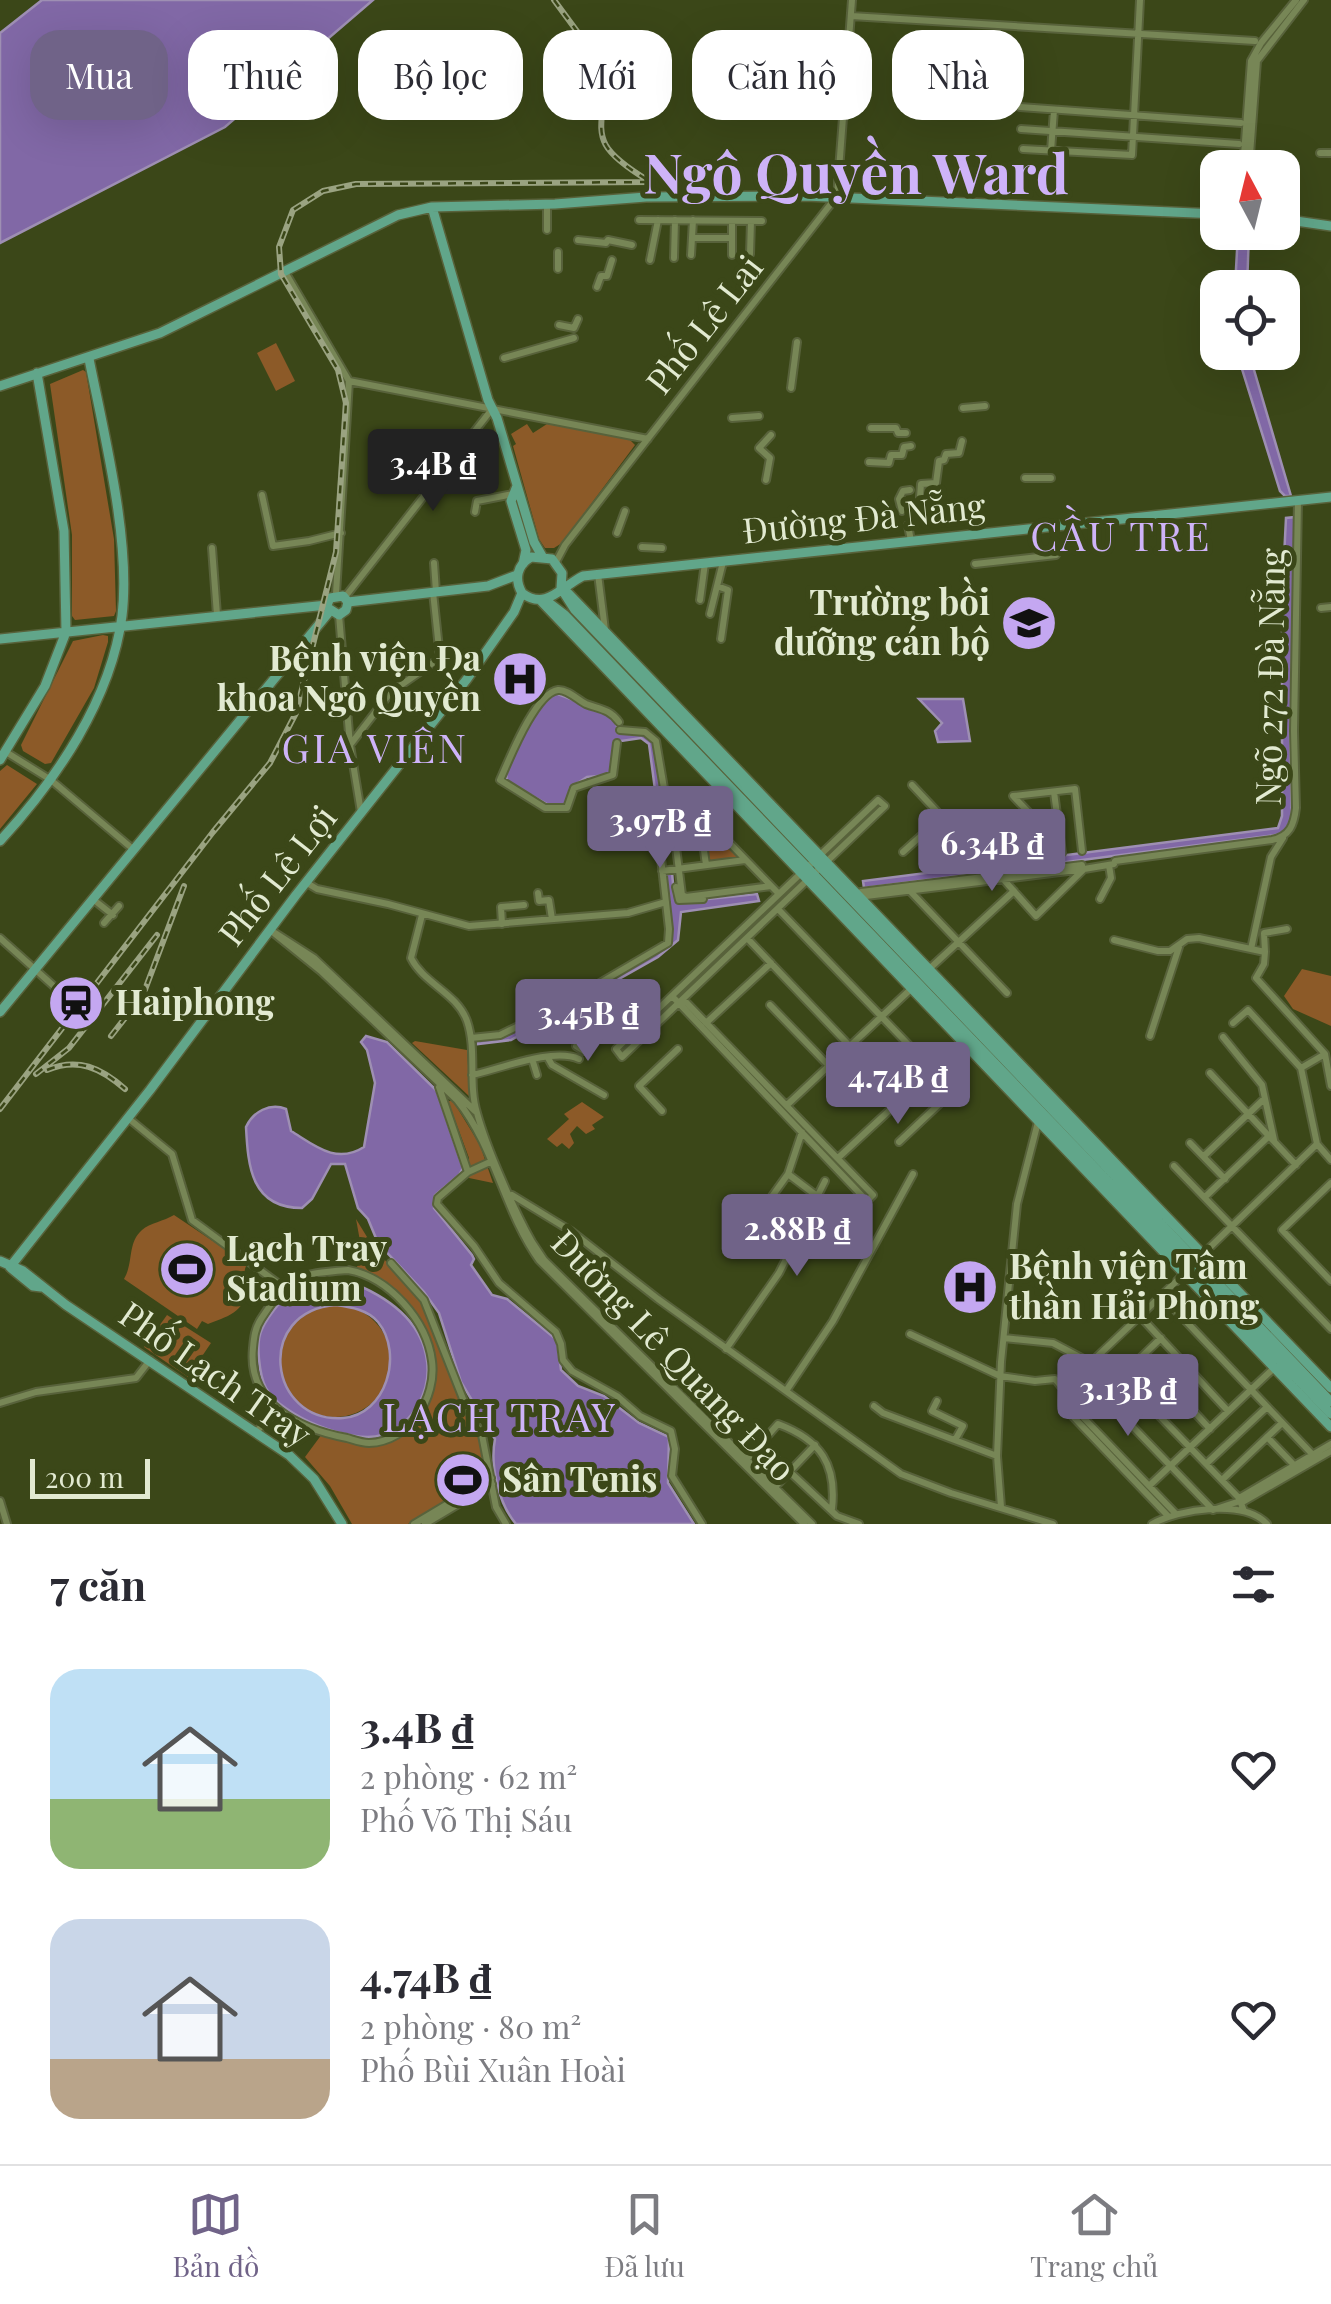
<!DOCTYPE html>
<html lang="vi">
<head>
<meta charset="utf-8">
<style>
	:root { --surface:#fff; --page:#f2f2f3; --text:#2b2b33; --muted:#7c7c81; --line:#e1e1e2; --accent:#706388 }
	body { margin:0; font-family:"Playfair Display",serif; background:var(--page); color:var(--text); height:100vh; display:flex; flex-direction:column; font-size:38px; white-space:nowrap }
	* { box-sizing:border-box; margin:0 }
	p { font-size:32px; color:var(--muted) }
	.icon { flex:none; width:55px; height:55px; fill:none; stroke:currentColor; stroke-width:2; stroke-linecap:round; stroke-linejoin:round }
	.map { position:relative; height:1524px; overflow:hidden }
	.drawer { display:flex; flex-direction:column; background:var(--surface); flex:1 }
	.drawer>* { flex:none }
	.hud { position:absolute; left:30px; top:30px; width:1272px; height:90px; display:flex; gap:20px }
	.needle { width:65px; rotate:353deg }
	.fabs { position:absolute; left:1200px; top:150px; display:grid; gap:20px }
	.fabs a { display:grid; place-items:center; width:100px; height:100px; border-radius:20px; background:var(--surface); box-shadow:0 10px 40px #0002; font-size:50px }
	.scale { position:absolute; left:30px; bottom:25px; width:120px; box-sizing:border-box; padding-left:10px; border:5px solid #e2ead1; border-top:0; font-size:28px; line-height:35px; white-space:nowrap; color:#e2ead1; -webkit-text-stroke:8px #3b4718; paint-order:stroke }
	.price { position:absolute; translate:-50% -85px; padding:0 22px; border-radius:10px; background:var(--accent); color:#fff; font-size:32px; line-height:65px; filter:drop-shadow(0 2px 5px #0008) }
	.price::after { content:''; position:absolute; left:50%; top:60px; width:30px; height:22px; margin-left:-15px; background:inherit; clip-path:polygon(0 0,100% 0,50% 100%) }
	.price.on { background:#222; color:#fff }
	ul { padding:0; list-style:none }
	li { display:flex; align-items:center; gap:30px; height:250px; padding:0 50px }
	li span { display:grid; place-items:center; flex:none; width:280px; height:200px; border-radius:30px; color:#555 }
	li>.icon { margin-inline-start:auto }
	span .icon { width:120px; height:120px; fill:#fffc; stroke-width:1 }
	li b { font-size:42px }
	h2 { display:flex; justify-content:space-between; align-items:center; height:120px; padding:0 50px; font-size:42px }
	.chip { padding:0 35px; border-radius:30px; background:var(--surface); box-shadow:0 10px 40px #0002; font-size:35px; line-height:90px }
	.chip.on { background:var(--accent); color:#fff }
	.tabs { display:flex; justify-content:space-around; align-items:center; height:140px; border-top:2px solid var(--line); background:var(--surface); font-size:28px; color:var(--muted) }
	.tabs a { display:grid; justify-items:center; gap:5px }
	.tabs .on { color:var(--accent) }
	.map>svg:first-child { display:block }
	.green { fill:#8c5a28 }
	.water { fill:#8168a6; stroke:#9e8fb3; stroke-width:2.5; fill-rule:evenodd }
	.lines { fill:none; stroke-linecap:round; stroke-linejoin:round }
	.minor-casing { stroke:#58623b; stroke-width:10 }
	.major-casing { stroke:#58623b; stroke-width:12 }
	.minor { stroke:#778656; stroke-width:6 }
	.major { stroke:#61a68a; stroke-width:9 }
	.rail-casing { stroke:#9aa381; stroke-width:6 }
	.rail { stroke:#3b4718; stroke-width:2.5; stroke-dasharray:8; stroke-linecap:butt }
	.labels { text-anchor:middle; stroke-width:10; stroke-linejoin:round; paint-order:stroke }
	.street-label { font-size:35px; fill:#e2ead1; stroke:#3b4718 }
	.poi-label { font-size:35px; font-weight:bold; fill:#e2ead1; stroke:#3b4718; text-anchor:start }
	.quarter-label { font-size:40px; letter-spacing:2.5px; fill:#ceb3f8; stroke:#3b4718 }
	.town-label { font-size:55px; font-weight:bold; fill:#ceb3f8; stroke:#3b4718 }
</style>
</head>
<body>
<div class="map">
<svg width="1331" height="1524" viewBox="0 0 1331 1524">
	<rect width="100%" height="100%" fill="#3b4718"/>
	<path class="green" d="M276,343L295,381L276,391L257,353Z
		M83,370L86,372L114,539L116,611L114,616L75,620L72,616V535L50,384Z
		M527,424L533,433L547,424L627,437L635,445L562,543L554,548H545L539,539L513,446L516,444L511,434Z
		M103,635L108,636V642L94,688L51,763L45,764L23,751L21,745L73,641Z
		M7,765L37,784L0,829V771Z
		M702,820L741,859L708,863Z
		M1302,969L1331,976V1026L1293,1009L1284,996Z
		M415,1041L467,1050L470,1097L412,1043Z
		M448,1101H453L480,1145L493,1183L469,1178V1158Z
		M582,1102L604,1117L592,1125L595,1129L586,1134L577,1126L570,1134L574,1143L569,1149L562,1143L557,1147L547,1139L569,1119L564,1114Z
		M174,1215L247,1264C242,1274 246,1277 246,1288C246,1313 225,1317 208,1324L202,1321L197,1329L124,1279C134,1262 127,1243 142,1230C150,1223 164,1221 174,1215Z
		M356,1219L375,1250L424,1300L487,1458L485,1477L408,1524H352L330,1486L305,1457L322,1434C336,1437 352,1444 367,1445C382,1445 397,1434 408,1426C425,1414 431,1402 434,1381C442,1329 397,1291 357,1267L362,1252Z
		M279 1361a56 56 0 1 1 112 0a56 56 0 1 1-112 0Z
		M167,1315L211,1343L188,1377L144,1347Z"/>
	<path class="water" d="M42,0H373L225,127L0,243V33Z
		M1238,233H1249L1247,287H1235Z
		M1237,353H1249L1291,496H1285L1280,491Z
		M1296,517L1290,734L1292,819L1283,834L864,888L863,881L1278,828L1282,816V598L1286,518Z
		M555,693L608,713L616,720L618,733L647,735L654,742L665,805H657L649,744L641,738L614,742L610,775L587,777L570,788L566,805L547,804L507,782L506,773L534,713Z
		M919,699H963L970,741L938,742L935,731L942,723Z
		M672,872L674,895L679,902L757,894L759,901L681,912L678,940L658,957L511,1040L478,1044V1039L511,1032L668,941L665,873Z
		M366,1036L387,1042L437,1091L463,1168L459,1175L435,1195L434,1208L472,1255L474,1259L471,1265L492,1295L507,1299L557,1340L561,1370L578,1386L604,1396L639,1423L669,1437L668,1483L694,1524H516C498,1503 490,1465 495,1439L461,1382L439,1313L424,1292L378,1243L368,1219L358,1208L345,1164H331L312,1199L302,1208C251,1208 248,1166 246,1127C253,1112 270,1102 286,1109L291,1131C314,1145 336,1165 364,1147L375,1083L367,1050L361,1042Z
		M345,1280C380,1293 418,1315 426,1355C433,1388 415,1424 382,1435C352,1445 281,1416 266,1388C261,1379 260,1369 259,1359C258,1349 258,1337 262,1329C268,1315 280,1303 289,1291ZM336,1305C351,1307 368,1310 378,1322C404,1354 386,1415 343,1418C268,1423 254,1311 336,1305Z"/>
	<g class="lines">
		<g class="minor-casing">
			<path id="minor" d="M851,16L1255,41
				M1020,107L1241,123
				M1021,129L1239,144
				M1023,149L1132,155L1140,0
				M1051,151L1054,110
				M1320,153H1331
				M1243,168L1251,61L1261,43L1296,0
				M1249,168L1257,61L1304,0
				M547,204V230
				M639,220L762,221
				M732,221V255
				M692,238H732
				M578,240L606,243L608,240L632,245
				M558,252V269
				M750,254L751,221
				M691,255L693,220
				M674,258L675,220
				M650,260L658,220
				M285,272L349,381L336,594
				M597,287L601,276H607L612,260
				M559,325L574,328L578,319
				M504,358L574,338
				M349,381L648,439
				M791,388L797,342
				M963,408L985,406
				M732,418L759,416
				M871,428H896L898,433H906
				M869,462L889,463L891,455H902L904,447L911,446
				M1025,478H1051
				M766,480L770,458L759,448L771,435
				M262,495L273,546L309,541L341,533
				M919,510L921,484L936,483L939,461L944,460L946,454L959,453L962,441
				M902,511L899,499L903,491L910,490
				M475,512L477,501L513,494
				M908,525L911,541
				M617,533L625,511
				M642,547L662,548
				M212,548L217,615
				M556,562L565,545L837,196L852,0
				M434,563L436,592
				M975,564L1056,555
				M598,574L605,630
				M717,586L728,590L721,639
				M345,597L492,409
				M700,600L705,563
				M1321,608L1331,607
				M710,614L723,562
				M339,615L350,745L361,812
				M620,730L645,732L656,741L668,812L672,815L682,895L686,897L771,886
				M617,743L613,775L574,788L567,808H545L500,780C509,760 535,693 558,690C567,689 578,700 586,704C599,709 610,709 619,722
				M350,745L391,692L440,658L433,592
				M6,752L51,780L134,850
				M912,785L942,817
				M1054,792L1062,853
				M1013,796L1075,789L1082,851
				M1014,797L1061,846
				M686,798L779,894
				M878,800L885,806L622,1057L616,1049Z
				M699,814L706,865
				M903,852L942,817L986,863
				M662,871L745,860
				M1004,880L1036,916L1084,869
				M307,883L317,889L388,904L469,926L628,913L666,902
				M676,887L679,900L703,899
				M910,891L1007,993
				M861,892L1082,865
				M538,893L539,901L549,900L552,919
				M858,893L866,896L1084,869L1114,864L1115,861L1272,840C1290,836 1294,825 1296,808L1294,731L1298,500
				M1100,899L1111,878L1109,865
				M94,900L113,915
				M778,909L953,1091L899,1142
				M422,915L411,958C424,984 457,993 467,1021C477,1050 468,1084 477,1113C487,1149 514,1210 532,1242L544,1260L812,1524
				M104,923L119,906
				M502,924L501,907L524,905
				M270,930L322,972L457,1100C495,1147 504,1211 539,1260L804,1524
				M272,931L314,958L475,1111
				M0,938L57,989
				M747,938L901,1100
				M1114,940L1158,951H1170L1187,939L1199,938L1265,952L1264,964L1256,978L1325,1054L1331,1086
				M1251,949L1271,857L1283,838
				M1265,952L1264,933L1287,929
				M928,970L1014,891
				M61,987L65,993L59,997L55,991Z
				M672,996L867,1201L873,1195L683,999
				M770,1005L829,1066
				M706,1023L771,963
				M1233,1023L1248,1010L1301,1068L1317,1144L1331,1160
				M1150,1036L1179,947
				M1223,1037L1262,1085L1274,1140
				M471,1038L500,1035L564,1004L668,943L669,929L656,814
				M576,1046L584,1051
				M548,1058L552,1065L604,1095
				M533,1062L537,1075
				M1301,1068L1325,1054
				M1210,1073L1296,1165
				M472,1075C500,1069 553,1047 579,1059
				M439,1087L468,1172
				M787,1105L912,988
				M662,1111L639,1086L678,1049
				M128,1118L172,1154L192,1220L283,1287
				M1190,1143L1225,1179
				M1204,1156L1264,1099
				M838,1158L933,1070
				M490,1162L468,1172L438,1198L437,1204L474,1246L499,1283L556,1332L561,1344L563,1360L572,1371L617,1396L640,1416L671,1431L675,1449L672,1476L702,1524
				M1174,1166L1331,1329
				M788,1174L817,1196
				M1331,1183L1282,1230L1331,1281
				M512,1195L571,1231L658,1299L901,1474L951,1493L1053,1524
				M1205,1197L1269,1136
				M763,1209L788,1174L802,1132
				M735,1242L739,1235
				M1203,1254L1317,1144
				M391,1263L424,1300L467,1409L482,1435L496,1507L506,1524
				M348,1270C389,1277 427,1321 432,1361C437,1397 410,1442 369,1443C362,1443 354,1440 347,1438C299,1429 247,1404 253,1348C254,1337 255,1328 261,1319C290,1275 296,1274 348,1270Z
				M1161,1295L1313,1455
				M1139,1315L1228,1411
				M910,1334L1000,1376L1035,1381L1055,1379L1063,1389
				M1004,1338L1053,1343L1091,1363
				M726,1349L779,1273L825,1181
				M1081,1373L1213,1510L1240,1501
				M1162,1377L1210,1429
				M786,1391L833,1321L913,1174
				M1102,1395L1161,1338
				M1142,1398L1239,1498L1244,1511
				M1062,1400L1063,1389L1184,1274
				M1062,1400L1078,1412L1175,1513
				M1062,1400V1405L1168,1516
				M937,1401L932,1411L963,1426L955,1440
				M0,1403L36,1392L136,1378L150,1360
				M874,1406L883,1413L997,1456
				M1123,1417L1181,1359
				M257,1431L277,1409
				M1267,1437L1294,1465
				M760,1444L837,1516L859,1524
				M747,1459L778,1424C821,1440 837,1465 832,1509
				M1206,1464L1267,1407
				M1222,1480L1282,1423
				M1149,1486L1274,1368
				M775,1487L815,1445
				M1239,1498L1331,1444
				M0,1501L7,1524
				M1241,1503L1331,1451
				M1001,1507L997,1456L1001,1362L1017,1204L1038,1122
				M414,1524L491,1478
				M425,1524L492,1484
				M1152,1524C1179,1509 1244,1499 1267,1524"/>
		</g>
		<g class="major-casing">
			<path id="major" d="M432,207L488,400L497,418L534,542L542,556
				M1282,219L1331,226
				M0,386L160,333L398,215L432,207L555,204L646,197L805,196L1218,214
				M517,486L511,501L526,550L523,564
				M561,588L575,610L1331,1402
				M561,588L562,573L552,559L531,557C517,565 514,579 522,593C546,611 561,587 583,576L1331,497
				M568,593L1331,1388
				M541,601L1331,1427
				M348,602L488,586L517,575
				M548,602L565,615L1331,1414
				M327,605L330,598L343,596L348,602
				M328,608L339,615L346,610L348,602
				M0,639L327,605
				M0,760L45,686L66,632L64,531L37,373
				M0,841C56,780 111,700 122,616C131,541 104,434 89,359
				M0,1012L330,611
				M0,1261L23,1271L66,1305L289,1455L314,1479L342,1524
				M10,1267L150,1090L296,895L467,679L514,612L522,593
				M11,1268L33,1286L41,1287"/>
		</g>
		<use href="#minor" class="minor"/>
		<use href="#major" class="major"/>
		<g class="rail-casing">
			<path id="rail" d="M554,0L604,68C607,133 580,139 649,181
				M111,1036L143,995L184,886
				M47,1070C78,1057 101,1068 125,1089
				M36,1074L69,1048L157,935
				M0,1109L213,832L270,763L296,713L336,552L346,403L338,370L281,274L279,247L293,210L323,191L356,184L651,182"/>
		</g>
		<use href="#rail" class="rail"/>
	</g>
	<defs>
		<g id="university-disc" transform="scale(2.875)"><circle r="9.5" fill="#c4a7f1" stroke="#3b4718"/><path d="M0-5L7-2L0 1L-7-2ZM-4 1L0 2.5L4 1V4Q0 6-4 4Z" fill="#111"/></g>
		<g id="hospital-disc" transform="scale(2.875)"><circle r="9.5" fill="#c4a7f1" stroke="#3b4718"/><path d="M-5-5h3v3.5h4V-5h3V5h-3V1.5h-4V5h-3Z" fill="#111"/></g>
		<g id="station-disc" transform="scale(2.875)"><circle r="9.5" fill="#c4a7f1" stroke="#3b4718"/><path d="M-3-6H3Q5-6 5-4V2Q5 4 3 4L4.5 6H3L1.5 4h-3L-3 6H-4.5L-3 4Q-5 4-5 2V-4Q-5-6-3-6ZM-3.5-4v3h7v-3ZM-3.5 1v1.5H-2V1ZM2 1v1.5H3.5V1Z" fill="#111"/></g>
		<g id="stadium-disc" transform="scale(2.875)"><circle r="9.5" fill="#c4a7f1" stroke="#3b4718"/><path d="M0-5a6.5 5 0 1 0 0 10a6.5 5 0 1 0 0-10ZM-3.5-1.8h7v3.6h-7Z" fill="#111"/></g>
	</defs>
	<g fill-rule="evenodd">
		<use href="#university-disc" x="1029" y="623"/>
		<use href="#hospital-disc" x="520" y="679"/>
		<use href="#station-disc" x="76" y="1003"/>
		<use href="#stadium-disc" x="187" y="1269"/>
		<use href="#hospital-disc" x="970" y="1287"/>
		<use href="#stadium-disc" x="463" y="1480"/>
	</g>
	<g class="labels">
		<g class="street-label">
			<text transform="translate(705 325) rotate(-52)" y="12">Phố Lê Lai</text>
			<text transform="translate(864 519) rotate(-6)" y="12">Đường Đà Nẵng</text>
			<text transform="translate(1271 677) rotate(-89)" y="12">Ngõ 272 Đà Nẵng</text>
			<text transform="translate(278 876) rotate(-52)" y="12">Phố Lê Lợi</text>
			<text transform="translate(673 1356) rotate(46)" y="12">Đường Lê Quang Đạo</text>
			<text transform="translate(215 1375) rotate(35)" y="12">Phố Lạch Tray</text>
		</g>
		<g class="poi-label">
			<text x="990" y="615" text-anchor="end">Trường bồi<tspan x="990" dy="40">dưỡng cán bộ</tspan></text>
			<text x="481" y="671" text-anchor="end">Bệnh viện Đa<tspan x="481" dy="40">khoa Ngô Quyền</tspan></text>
			<text x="115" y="1015">Haiphong</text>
			<text x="226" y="1261">Lạch Tray<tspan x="226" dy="40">Stadium</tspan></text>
			<text x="1009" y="1279">Bệnh viện Tâm<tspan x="1009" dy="40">thần Hải Phòng</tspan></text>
			<text x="502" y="1492">Sân Tenis</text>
		</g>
		<g class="quarter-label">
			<text x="1121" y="551">CẦU TRE</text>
			<text x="375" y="763">GIA VIÊN</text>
			<text x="500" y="1432">LẠCH TRAY</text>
		</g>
		<g class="town-label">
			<text x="856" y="194">Ngô Quyền Ward</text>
		</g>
	</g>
</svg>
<div class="fabs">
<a><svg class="needle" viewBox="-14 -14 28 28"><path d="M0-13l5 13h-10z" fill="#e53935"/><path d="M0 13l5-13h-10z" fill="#7c7c81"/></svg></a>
<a><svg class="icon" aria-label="locate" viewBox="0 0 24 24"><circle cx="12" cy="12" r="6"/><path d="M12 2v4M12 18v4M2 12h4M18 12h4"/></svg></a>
</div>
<div class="scale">200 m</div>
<b class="price on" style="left:433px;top:514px">3.4B ₫</b>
<b class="price" style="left:660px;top:871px">3.97B ₫</b>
<b class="price" style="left:992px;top:894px">6.34B ₫</b>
<b class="price" style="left:588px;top:1064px">3.45B ₫</b>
<b class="price" style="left:898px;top:1127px">4.74B ₫</b>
<b class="price" style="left:797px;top:1279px">2.88B ₫</b>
<b class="price" style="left:1128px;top:1439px">3.13B ₫</b>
<div class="hud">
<a class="chip on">Mua</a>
<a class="chip">Thuê</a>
<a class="chip">Bộ lọc</a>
<a class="chip">Mới</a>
<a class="chip">Căn hộ</a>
<a class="chip">Nhà</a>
</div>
</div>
<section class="drawer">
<h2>7 căn<svg class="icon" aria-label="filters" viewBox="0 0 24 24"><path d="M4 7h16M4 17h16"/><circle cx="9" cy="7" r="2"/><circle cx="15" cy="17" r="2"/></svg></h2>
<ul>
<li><span style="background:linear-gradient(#bfe0f5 65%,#8fb573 0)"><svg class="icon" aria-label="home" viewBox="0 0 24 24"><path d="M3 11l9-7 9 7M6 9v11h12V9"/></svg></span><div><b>3.4B ₫</b><p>2 phòng · 62 m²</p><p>Phố Võ Thị Sáu</p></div><svg class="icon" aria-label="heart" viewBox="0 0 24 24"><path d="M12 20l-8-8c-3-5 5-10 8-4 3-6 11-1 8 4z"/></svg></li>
<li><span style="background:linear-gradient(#c9d6e8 70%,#b9a48a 0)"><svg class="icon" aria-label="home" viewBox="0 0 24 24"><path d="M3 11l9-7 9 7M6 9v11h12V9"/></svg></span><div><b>4.74B ₫</b><p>2 phòng · 80 m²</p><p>Phố Bùi Xuân Hoài</p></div><svg class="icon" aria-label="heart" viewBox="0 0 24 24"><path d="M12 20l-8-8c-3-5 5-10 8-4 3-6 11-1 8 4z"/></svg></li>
</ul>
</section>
<nav class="tabs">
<a class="on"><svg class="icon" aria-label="map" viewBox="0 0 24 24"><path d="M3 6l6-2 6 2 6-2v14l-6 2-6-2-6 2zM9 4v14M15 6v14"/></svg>Bản đồ</a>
<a><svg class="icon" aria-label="saved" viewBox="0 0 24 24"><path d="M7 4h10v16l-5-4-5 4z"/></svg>Đã lưu</a>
<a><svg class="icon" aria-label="home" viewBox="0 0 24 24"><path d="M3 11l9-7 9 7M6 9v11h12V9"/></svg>Trang chủ</a>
</nav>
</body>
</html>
